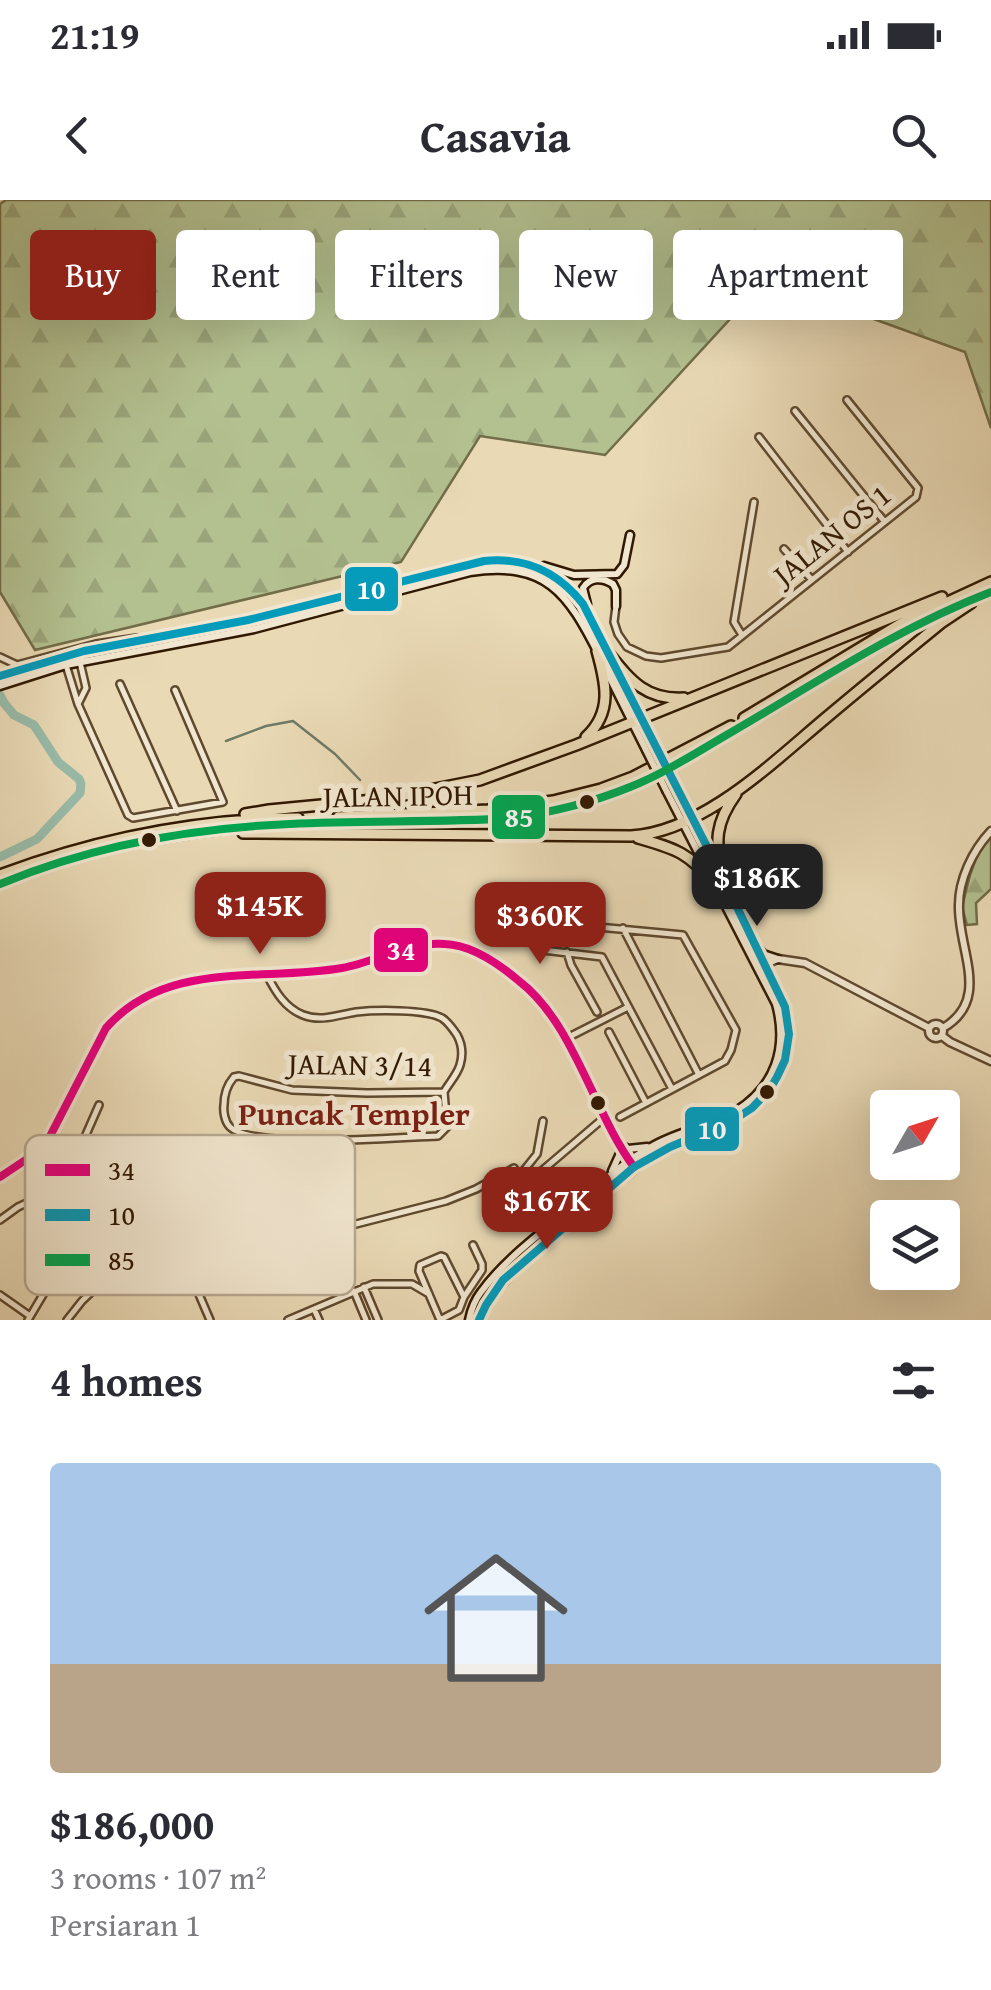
<!DOCTYPE html>
<html lang="en">
<head>
<meta charset="utf-8">
<style>
	:root { --surface:#fff; --page:#f2f2f3; --text:#2b2b33; --muted:#7c7c81; --line:#e1e1e2; --accent:#8f2418 }
	body { margin:0; font-family:"Gentium Book Plus",serif; background:var(--page); color:var(--text); height:100vh; display:flex; flex-direction:column; font-size:38px; white-space:nowrap }
	* { box-sizing:border-box; margin:0 }
	p { font-size:32px; color:var(--muted) }
	.icon { flex:none; width:55px; height:55px; fill:none; stroke:currentColor; stroke-width:2; stroke-linecap:round; stroke-linejoin:round }
	.map { position:relative; height:1120px; overflow:hidden }
	.sheet { display:flex; flex-direction:column; background:var(--surface); flex:1 }
	.sheet>* { flex:none }
	.banner { position:absolute; left:30px; top:30px; width:932px; height:90px; display:flex; gap:20px }
	.needle { width:65px; rotate:51deg }
	.controls { position:absolute; left:870px; top:890px; display:grid; gap:20px }
	.controls a { display:grid; place-items:center; width:90px; height:90px; border-radius:10px; background:var(--surface); box-shadow:0 10px 40px #0002; font-size:50px }
	.price { position:absolute; translate:-50% -85px; padding:0 22px; border-radius:20px; background:var(--accent); color:#fff; font-size:32px; line-height:65px; filter:drop-shadow(0 2px 5px #0008) }
	.price::after { content:''; position:absolute; left:50%; top:60px; width:30px; height:22px; margin-left:-15px; background:inherit; clip-path:polygon(0 0,100% 0,50% 100%) }
	.price.selected { background:#222; color:#fff }
	ul { padding:0; list-style:none }
	li { display:grid; align-content:center; gap:20px; height:530px; padding:0 50px }
	li+li { border-top:2px solid var(--line) }
	li span { display:grid; place-items:center; height:310px; border-radius:10px; color:#555 }
	li>.icon { margin-inline-start:auto }
	span .icon { width:180px; height:180px; fill:#fffc; stroke-width:1 }
	li b { font-size:42px }
	h2 { display:flex; justify-content:space-between; align-items:center; height:120px; padding:0 50px; font-size:42px }
	.chip { padding:0 35px; border-radius:10px; background:var(--surface); box-shadow:0 10px 40px #0002; font-size:35px; line-height:90px }
	.chip.selected { background:var(--accent); color:#fff }
	.status { display:flex; justify-content:space-between; align-items:center; height:70px; padding:0 50px; background:var(--surface); direction:ltr }
	.status svg { height:28px; fill:currentColor }
	header { display:flex; justify-content:space-between; align-items:center; height:130px; padding:0 50px; background:var(--surface); font-size:45px; font-weight:600 }
	.map>svg:first-child { display:block }
	.forest { fill:url(#forest-firs); stroke:#726c48; stroke-width:2.5 }
	.lines { fill:none; stroke-linecap:round; stroke-linejoin:round }
	.stream { stroke:#6f7a66; stroke-width:2.5 }
	.river { stroke:#98bba9; stroke-width:9 }
	.minor-casing { stroke:#5f492e; stroke-width:10 }
	.tertiary-casing { stroke:#5f492e; stroke-width:11 }
	.secondary-casing { stroke:#311901; stroke-width:11 }
	.trunk-casing { stroke:#311901; stroke-width:14 }
	.minor { stroke:#f1e6cf; stroke-width:5 }
	.tertiary { stroke:#f1e6cf; stroke-width:6 }
	.secondary { stroke:#f1e6cf; stroke-width:6 }
	.trunk { stroke:#e9d9b5; stroke-width:9 }
	.secondary-bridge-casing { stroke:#311901; stroke-width:11; stroke-linecap:butt }
	.secondary-bridge { stroke:#f1e6cf; stroke-width:6 }
	.bus-1-casing { stroke:#f1e6cf; stroke-width:15 }
	.bus-2-casing { stroke:#f1e6cf; stroke-width:15 }
	.bus-3-casing { stroke:#f1e6cf; stroke-width:15 }
	.bus-1 { stroke:#e5007d; stroke-width:8 }
	.bus-2 { stroke:#059bba; stroke-width:8 }
	.bus-3 { stroke:#00a651; stroke-width:8 }
	.bus-dot { fill:#311901; stroke:#f1e6cf; stroke-width:4 }
	.labels { text-anchor:middle; stroke-width:10; stroke-linejoin:round; paint-order:stroke }
	.street-label { font-size:30px; fill:#311901; stroke:#f1e6cf }
	.neighbourhood-label { font-size:32px; font-weight:bold; fill:#7a1f14; stroke:#f1e6cf }
	.key { fill:#f1e6cf; stroke:#b7a891; stroke-width:2.5 }
	.key-label { font-size:28px; fill:#311901 }
	.line-badge { stroke:#f1e6cf; stroke-width:4 }
	.badge-label { font-size:28px; text-anchor:middle; font-weight:bold; fill:#fff }
</style>
</head>
<body>
<div class="status"><b>21:19</b><svg viewBox="0 0 49 12"><path d="M0 12V9h3v3zM5 12V6h3v6zM10 12V3h3v9zM15 12V0h3v12zM26 1h20v11H26zM47 4h2v5h-2z"/></svg></div>
<header><svg class="icon" aria-label="back" viewBox="0 0 24 24"><path d="M15 5l-7 7 7 7"/></svg>Casavia<svg class="icon" aria-label="search" viewBox="0 0 24 24"><circle cx="10" cy="10" r="6"/><path d="M15 15l6 6"/></svg></header>
<div class="map">
<svg width="991" height="1120" viewBox="0 0 991 1120">
	<defs>
		<pattern id="forest-firs" width="22" height="20" patternUnits="userSpaceOnUse" patternTransform="scale(2.5)"><rect width="22" height="20" fill="#b3c090"/><path d="M5 1l3.5 6h-7zM16 11l3.5 6h-7z" fill="#9aa47a"/></pattern>
	</defs>
	<rect width="100%" height="100%" fill="#e9d9b5"/>
	<filter id="stains"><feTurbulence type="fractalNoise" baseFrequency=".002" numOctaves="4"/><feColorMatrix values="0 0 0 0 .2 0 0 0 0 .09 0 0 0 0 .02 0 0 0 .5 -.17"/></filter>
	<radialGradient id="worn" r=".72"><stop offset=".6" stop-color="#630" stop-opacity="0"/><stop offset="1" stop-color="#630" stop-opacity=".3"/></radialGradient>
	<path class="forest" d="M6,0H991V228L965,152L766,80L605,255L480,236L401,362L35,450L0,392V4Z
		M991,637V689L976,703L977,724L967,725L962,707L970,675L979,650Z"/>
	<g class="lines">
		<path class="stream" d="M226,541L266,526L293,521L335,554L360,580"/>
		<path class="river" d="M0,495L4,503L14,515L34,525L58,562L79,579L81,584L80,593L37,639L0,657"/>
		<g class="minor-casing">
			<path id="minor" d="M795,211L884,321
				M759,237L848,352
				M784,349L812,380
				M616,406L614,422L618,434L627,447L646,456L661,458L728,447L916,297L918,288L847,200
				M742,435L734,422L754,302
				M0,457L17,465L96,444L137,438
				M66,465L78,504L128,615L133,618L223,602L175,490
				M120,484L177,611
				M78,504L86,488L80,462
				M596,700L520,691L516,693L517,710L539,747L543,750L602,757L672,889
				M524,720L683,735L736,830L731,850L725,861L620,917
				M623,728L699,875
				M567,752L571,765L597,812
				M267,775C275,791 285,808 303,815C321,822 338,815 356,812C375,810 426,809 442,818C448,822 453,829 457,835C462,844 463,855 460,865C457,875 449,883 444,892
				M609,832L646,903
				M565,839L628,807
				M239,876L292,890L367,893L444,892L447,927L438,936C400,937 254,950 230,927C225,922 223,912 224,905C224,894 228,884 234,877Z
				M543,921L537,954L521,974V979L526,990L553,1023
				M524,986L605,917
				M0,1020L18,1007L50,992L62,981L81,946L99,905
				M364,1087L378,1120
				M354,1091L366,1120
				M198,1092L210,1120
				M0,1095L30,1116
				M314,1109L319,1120
				M28,1120L44,1093L58,1078L85,1054L103,1044L158,1035L199,1025L242,1024L268,1018L336,1027L356,1024L446,1001L476,989L514,968
				M67,1120L82,1101L105,1079
				M288,1120L373,1084H412L429,1094
				M440,1120L419,1071L420,1065L441,1056L444,1057L464,1097
				M440,1120L459,1110L464,1097L482,1070V1064L473,1045"/>
		</g>
		<g class="tertiary-casing">
			<path id="tertiary" d="M763,765L778,759L805,763L929,828
				M929 831a7 7 0 1 1 14 0a7 7 0 1 1-14 0Z
				M943,828C991,800 959,752 959,708C958,680 973,650 991,631
				M942,836L950,842L991,861
				M0,977L33,955L47,942L106,828C167,759 261,782 342,768C376,762 410,741 445,744C472,745 499,764 519,781C574,823 593,912 634,967"/>
		</g>
		<g class="secondary-casing">
			<path id="secondary" d="M544,366L574,375L617,374L624,365L630,335
				M587,404L583,388C590,377 602,377 613,384L616,390V406
				M604,466L646,550
				M616,466L655,545
				M0,476L84,451L248,420L470,363C552,351 578,387 610,455
				M0,486L66,465L254,429L470,372C546,361 567,392 599,455
				M759,749L763,754L778,759
				M620,945L628,949L647,947
				M612,971L622,949
				M469,1120C471,1110 474,1101 481,1092C505,1059 540,1034 571,1008C597,987 622,963 651,947C677,931 710,927 736,911C775,887 788,848 776,804L667,592
				M479,1120L495,1091L532,1054L648,958L705,934L744,914L770,889L785,860L789,834L785,807L722,676L676,587"/>
		</g>
		<g class="trunk-casing">
			<path id="trunk" d="M609,454C631,481 646,500 684,498
				M744,518L900,424L991,382
				M586,537C613,512 606,483 597,451
				M245,614L269,610L384,599L480,580L576,545L942,397
				M338,617L488,610L553,601L601,589L633,577L731,526
				M243,633L631,636C703,632 774,561 827,517C865,485 903,454 941,423L971,403
				M638,638C676,649 688,652 715,684
				M0,675C96,639 196,619 298,618
				M722,676C715,641 715,623 736,594
				M0,684C91,646 193,628 290,624C364,620 438,623 512,618C553,612 591,603 630,587C665,573 697,552 730,533C816,483 898,428 991,392"/>
		</g>
		<use href="#minor" class="minor"/>
		<use href="#tertiary" class="tertiary"/>
		<use href="#secondary" class="secondary"/>
		<use href="#trunk" class="trunk"/>
		<g class="secondary-bridge-casing">
			<path id="secondary-bridge" d="M655,545L676,587
				M646,550L667,592"/>
		</g>
		<use href="#secondary-bridge" class="secondary-bridge"/>
		<g class="bus-1-casing">
			<path id="bus-1" d="M0,977L33,955L47,942L106,828C167,759 261,782 342,768C376,762 410,741 445,744C472,745 499,764 519,781C574,823 593,912 634,967"/>
		</g>
		<g class="bus-2-casing">
			<path id="bus-2" d="M0,476L84,451L248,420L484,361C525,357 557,371 583,404L722,676L785,807L789,834L785,860L777,877L770,889L752,908L732,921L670,947L634,967L503,1080L486,1105L479,1120"/>
		</g>
		<g class="bus-3-casing">
			<path id="bus-3" d="M0,684C91,646 193,628 290,624C364,620 438,623 512,618C553,612 591,603 630,587C665,573 697,552 730,533C816,483 898,428 991,392"/>
		</g>
		<use href="#bus-1" class="bus-1"/>
		<use href="#bus-2" class="bus-2"/>
		<use href="#bus-3" class="bus-3"/>
	</g>
	<g class="bus-dot">
		<circle cx="587" cy="602" r="9"/>
		<circle cx="149" cy="640" r="9"/>
		<circle cx="767" cy="892" r="9"/>
		<circle cx="598" cy="903" r="9"/>
	</g>
	<g class="labels">
		<g class="street-label">
			<text transform="translate(832 335) rotate(-39)" y="10">JALAN OS 1</text>
			<text transform="translate(398 596) rotate(-1)" y="10">JALAN IPOH</text>
			<text transform="translate(360 865) rotate(1)" y="10">JALAN 3/14</text>
		</g>
		<g class="neighbourhood-label">
			<text x="354" y="925">Puncak Templer</text>
		</g>
	</g>
	<rect x="25" y="935" width="330" height="160" rx="15" class="key"/>
	<rect x="45" y="964" width="45" height="12" fill="#e5007d"/>
	<rect x="45" y="1009" width="45" height="12" fill="#059bba"/>
	<rect x="45" y="1054" width="45" height="12" fill="#00a651"/>
	<g class="key-label">
		<text x="108" y="980">34</text>
		<text x="108" y="1025">10</text>
		<text x="108" y="1070">85</text>
	</g>
	<g class="line-badge">
		<rect x="343" y="365" width="57" height="48" rx="10" fill="#059bba"/>
		<rect x="490" y="593" width="57" height="48" rx="10" fill="#00a651"/>
		<rect x="372" y="726" width="58" height="48" rx="10" fill="#e5007d"/>
		<rect x="683" y="905" width="58" height="48" rx="10" fill="#059bba"/>
	</g>
	<g class="badge-label">
		<text x="371" y="399">10</text>
		<text x="519" y="627">85</text>
		<text x="401" y="760">34</text>
		<text x="712" y="939">10</text>
	</g>
	<rect width="100%" height="100%" filter="url(#stains)"/>
	<rect width="100%" height="100%" fill="url(#worn)"/>
</svg>
<div class="controls">
<a><svg class="needle" viewBox="-14 -14 28 28"><path d="M0-13l5 13h-10z" fill="#e53935"/><path d="M0 13l5-13h-10z" fill="#7c7c81"/></svg></a>
<a><svg class="icon" aria-label="layers" viewBox="0 0 24 24"><path d="M12 4l9 5-9 5-9-5zM3 14l9 5 9-5"/></svg></a>
</div>
<b class="price selected" style="left:757px;top:729px">$186K</b>
<b class="price" style="left:260px;top:757px">$145K</b>
<b class="price" style="left:540px;top:767px">$360K</b>
<b class="price" style="left:547px;top:1052px">$167K</b>
<div class="banner">
<a class="chip selected">Buy</a>
<a class="chip">Rent</a>
<a class="chip">Filters</a>
<a class="chip">New</a>
<a class="chip">Apartment</a>
</div>
</div>
<section class="sheet">
<h2>4 homes<svg class="icon" aria-label="filters" viewBox="0 0 24 24"><path d="M4 7h16M4 17h16"/><circle cx="9" cy="7" r="2"/><circle cx="15" cy="17" r="2"/></svg></h2>
<ul>
<li><span style="background:linear-gradient(#a9c7e8 65%,#b9a48a 0)"><svg class="icon" aria-label="home" viewBox="0 0 24 24"><path d="M3 11l9-7 9 7M6 9v11h12V9"/></svg></span><div><b>$186,000</b><p>3 rooms · 107 m²</p><p>Persiaran 1</p></div></li>
</ul>
</section>
</body>
</html>
